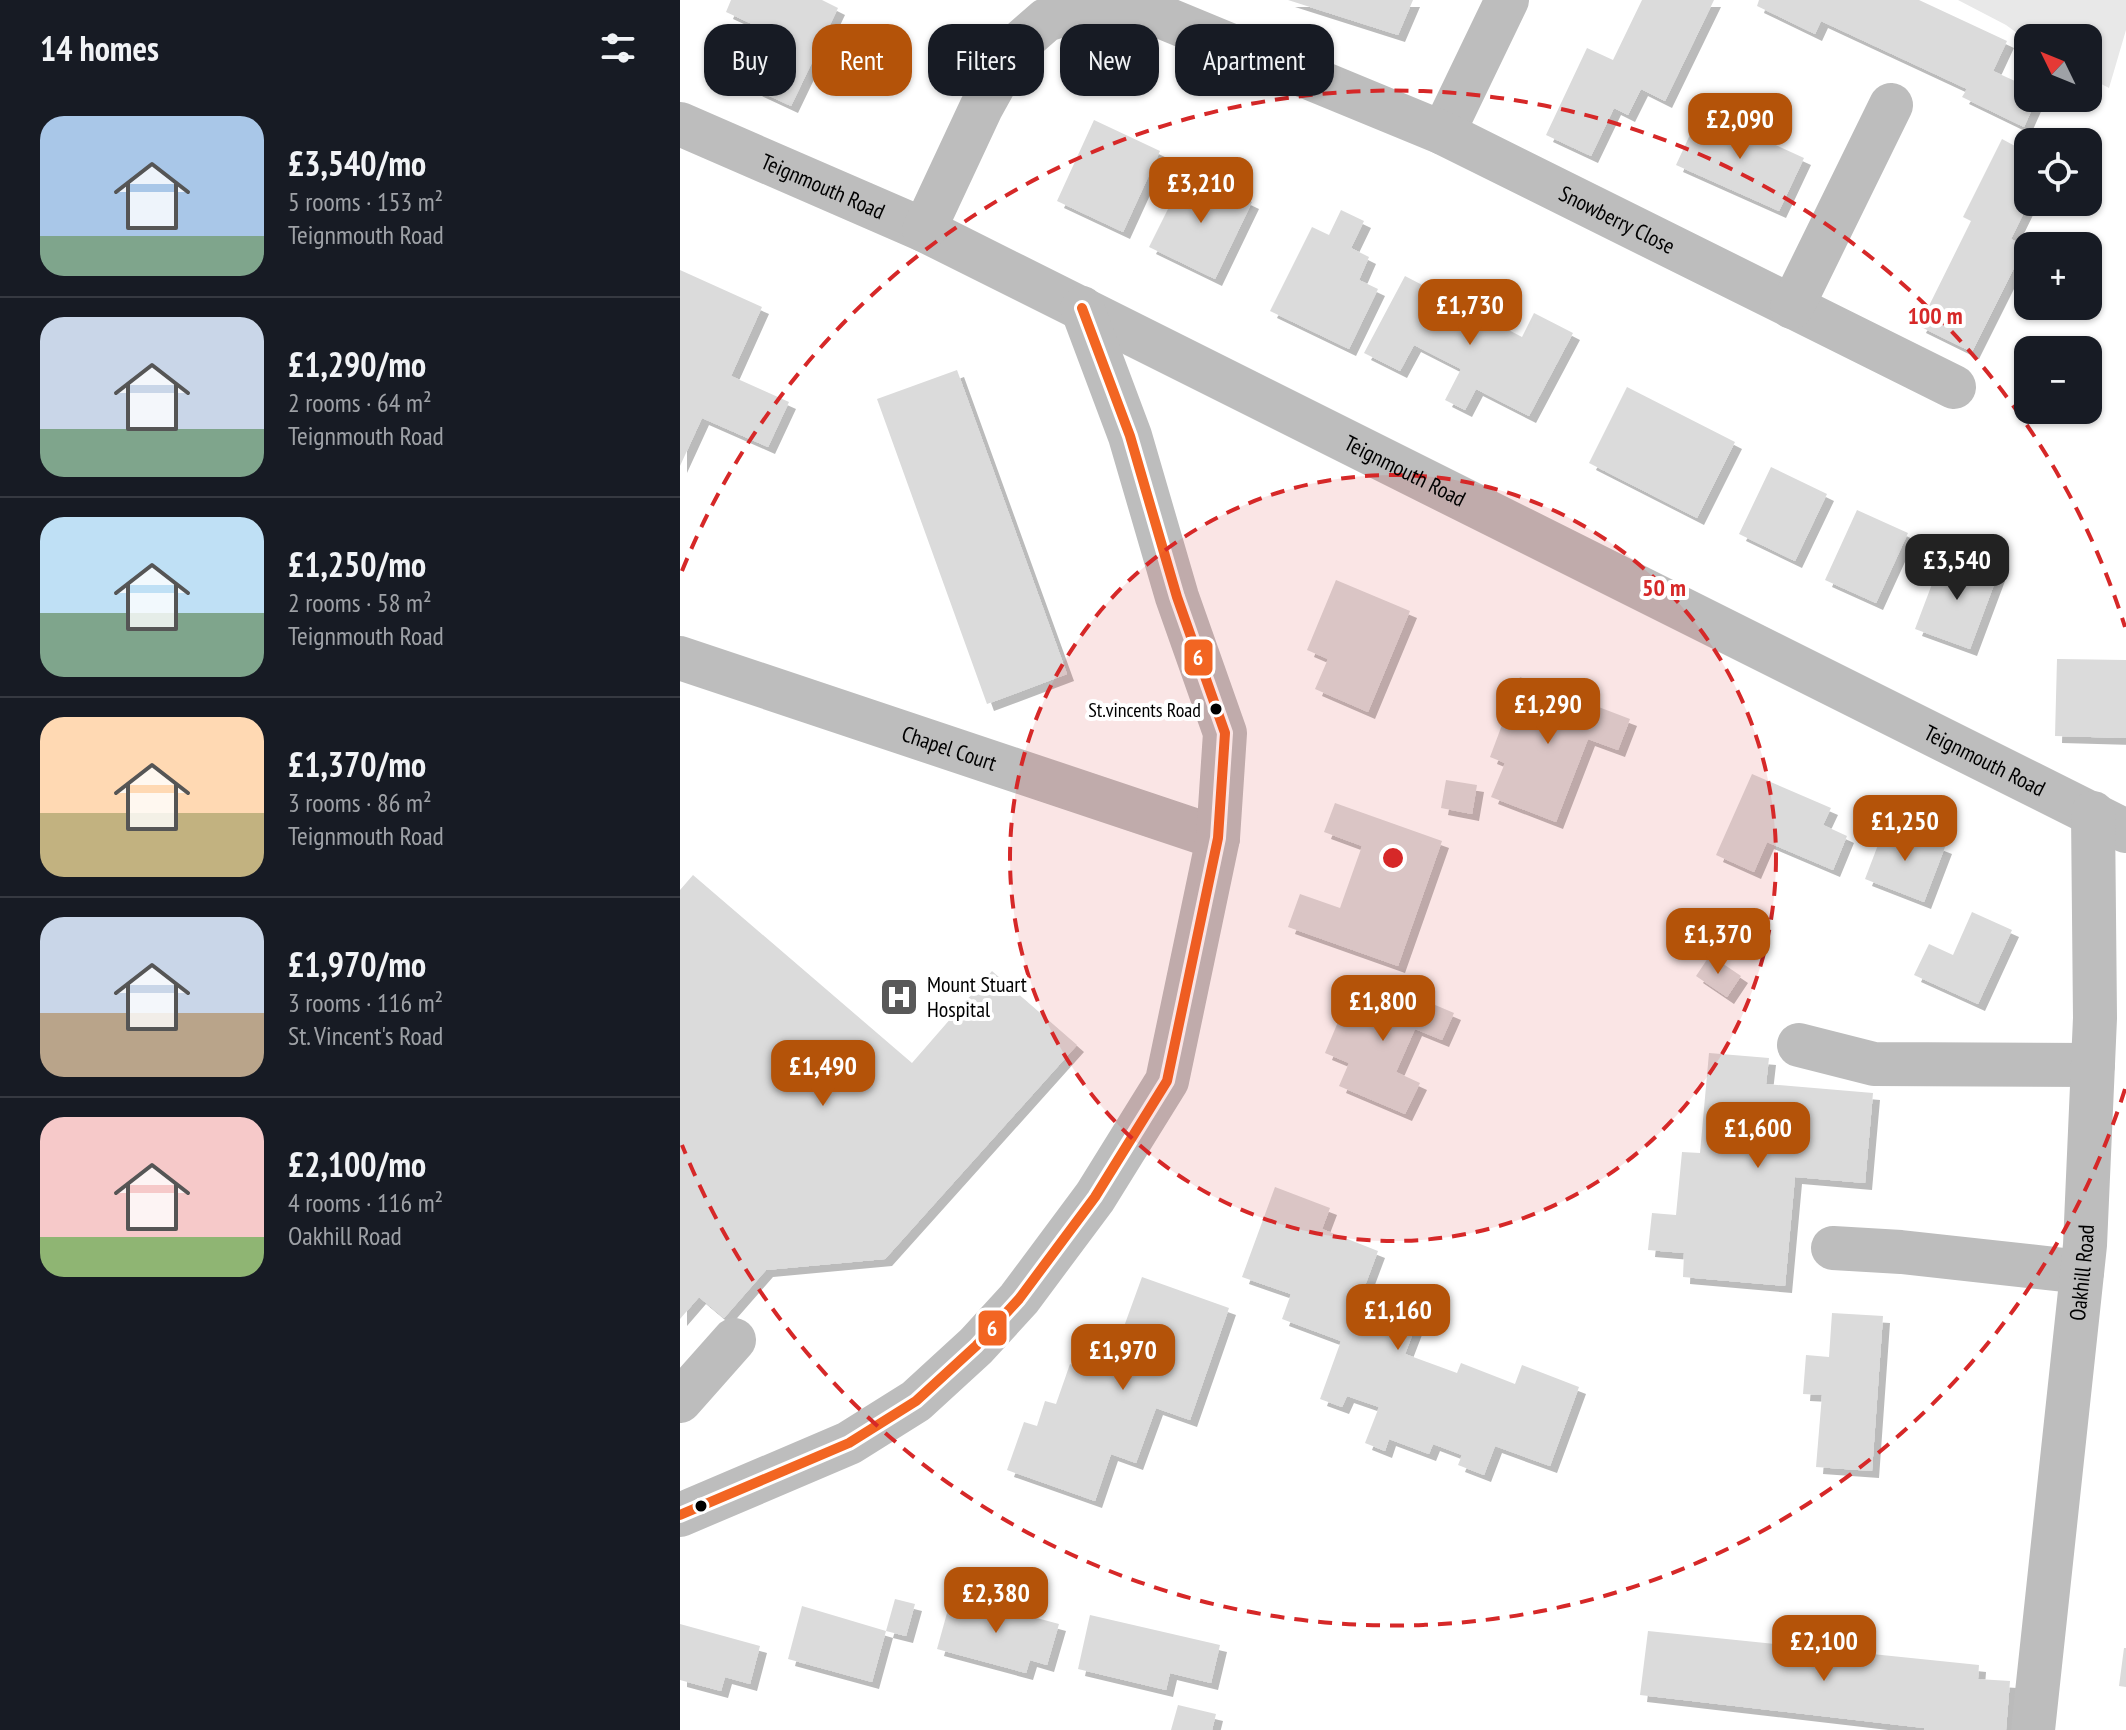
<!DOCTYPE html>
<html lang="en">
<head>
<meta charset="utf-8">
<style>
	:root { --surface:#171b24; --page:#242831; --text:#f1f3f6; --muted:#9ea1a6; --line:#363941; --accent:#b45309 }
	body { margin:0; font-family:"PT Sans Narrow",sans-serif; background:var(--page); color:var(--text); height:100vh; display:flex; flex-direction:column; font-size:30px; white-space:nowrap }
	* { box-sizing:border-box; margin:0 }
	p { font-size:26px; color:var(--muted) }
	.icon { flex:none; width:44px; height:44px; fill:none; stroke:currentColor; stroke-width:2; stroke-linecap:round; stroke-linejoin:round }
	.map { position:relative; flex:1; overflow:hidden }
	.details { display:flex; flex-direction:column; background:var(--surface); width:680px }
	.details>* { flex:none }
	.banner { position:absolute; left:24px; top:24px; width:760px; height:72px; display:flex; gap:16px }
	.needle { width:52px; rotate:313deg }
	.tools { position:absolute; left:1334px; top:24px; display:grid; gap:16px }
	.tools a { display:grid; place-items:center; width:88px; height:88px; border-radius:16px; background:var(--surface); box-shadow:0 2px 6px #0004; font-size:40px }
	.price { position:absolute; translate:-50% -68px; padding:0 18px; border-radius:16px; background:var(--accent); color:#fff; font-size:26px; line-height:52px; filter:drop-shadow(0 2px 4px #0008) }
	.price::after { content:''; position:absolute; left:50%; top:48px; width:24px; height:18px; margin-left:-12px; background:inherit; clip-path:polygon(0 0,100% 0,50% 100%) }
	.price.on { background:#222; color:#fff }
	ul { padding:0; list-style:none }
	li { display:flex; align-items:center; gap:24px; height:200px; padding:0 40px }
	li+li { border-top:2px solid var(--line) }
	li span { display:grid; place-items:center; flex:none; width:224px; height:160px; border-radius:24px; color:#555 }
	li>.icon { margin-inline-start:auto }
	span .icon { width:96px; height:96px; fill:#fffc; stroke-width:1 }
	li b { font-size:34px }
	h2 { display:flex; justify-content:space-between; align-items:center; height:96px; padding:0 40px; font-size:34px }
	.chip { padding:0 28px; border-radius:24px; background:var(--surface); box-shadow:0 2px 6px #0004; font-size:28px; line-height:72px }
	.chip.on { background:var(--accent); color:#fff }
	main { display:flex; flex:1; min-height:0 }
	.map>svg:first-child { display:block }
	.green { fill:#e8e8e8 }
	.building { fill:#dbdbdb; filter:url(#shadow) }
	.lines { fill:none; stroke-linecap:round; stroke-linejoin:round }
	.minor { stroke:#bdbdbd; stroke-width:44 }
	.bus-1-casing { stroke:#fff; stroke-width:16 }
	.bus-1 { stroke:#f26522; stroke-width:10 }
	.ring { fill:none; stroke:#d62828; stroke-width:4; stroke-dasharray:14 10 }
	.bus-dot { fill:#000; stroke:#fff; stroke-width:3 }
	.labels { text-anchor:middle; stroke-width:8; stroke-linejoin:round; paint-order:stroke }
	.bus-label { font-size:20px; fill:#000; stroke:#fff; text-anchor:end }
	.street-label { font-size:22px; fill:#000; stroke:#fff }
	.poi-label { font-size:22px; fill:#000; stroke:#fff; text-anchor:start }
	.centre { fill:#d62828; stroke:#fff; stroke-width:4 }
	.ring-label { font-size:24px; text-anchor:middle; font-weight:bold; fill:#d62828; stroke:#fff; stroke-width:8; stroke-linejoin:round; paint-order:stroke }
	.line-badge { stroke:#fff; stroke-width:3 }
	.badge-label { font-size:22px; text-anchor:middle; font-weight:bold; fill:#fff }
</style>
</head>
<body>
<main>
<section class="details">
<h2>14 homes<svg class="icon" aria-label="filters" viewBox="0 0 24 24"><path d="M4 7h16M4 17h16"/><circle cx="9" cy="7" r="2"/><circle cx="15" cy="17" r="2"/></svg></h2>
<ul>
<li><span style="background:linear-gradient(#a9c7e8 75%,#7fa58c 0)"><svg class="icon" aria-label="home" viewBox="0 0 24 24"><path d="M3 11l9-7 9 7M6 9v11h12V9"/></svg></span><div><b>£3,540/mo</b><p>5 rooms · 153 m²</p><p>Teignmouth Road</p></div></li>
<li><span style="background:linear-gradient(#c9d6e8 70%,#7fa58c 0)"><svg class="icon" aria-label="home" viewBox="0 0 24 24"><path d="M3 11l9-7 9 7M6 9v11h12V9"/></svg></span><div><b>£1,290/mo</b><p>2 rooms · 64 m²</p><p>Teignmouth Road</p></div></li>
<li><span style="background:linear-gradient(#bfe0f5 60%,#7fa58c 0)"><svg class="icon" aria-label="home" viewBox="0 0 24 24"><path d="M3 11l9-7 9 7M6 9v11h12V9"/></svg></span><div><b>£1,250/mo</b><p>2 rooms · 58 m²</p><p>Teignmouth Road</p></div></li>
<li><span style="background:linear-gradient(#ffd9b3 60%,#c2b280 0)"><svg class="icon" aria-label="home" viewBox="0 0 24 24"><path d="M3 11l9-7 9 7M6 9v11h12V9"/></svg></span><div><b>£1,370/mo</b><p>3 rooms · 86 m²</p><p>Teignmouth Road</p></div></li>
<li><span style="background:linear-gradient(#c9d6e8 60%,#b9a48a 0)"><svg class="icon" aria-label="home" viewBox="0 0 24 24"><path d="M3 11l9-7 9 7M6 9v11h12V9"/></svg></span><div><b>£1,970/mo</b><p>3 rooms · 116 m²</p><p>St. Vincent's Road</p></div></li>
<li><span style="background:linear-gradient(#f6c9c9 75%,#8fb573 0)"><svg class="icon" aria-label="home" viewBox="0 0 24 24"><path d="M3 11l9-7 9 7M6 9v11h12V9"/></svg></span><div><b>£2,100/mo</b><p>4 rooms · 116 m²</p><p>Oakhill Road</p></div></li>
</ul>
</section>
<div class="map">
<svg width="1446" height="1730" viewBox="0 0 1446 1730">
	<defs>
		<filter id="shadow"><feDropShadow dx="7" dy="7" stdDeviation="0" flood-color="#0004"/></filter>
	</defs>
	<rect width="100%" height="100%" fill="#fff"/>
	<path class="green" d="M1278,0H1446V30L1429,88L1408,77V38H1348V41L1326,25Z"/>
	<path class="building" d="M51,0H142L158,8L111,106L62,83L87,31L46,12Z
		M608,0H733L718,35Z
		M962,0H1034L985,101L961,89L948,115L934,108L911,156L866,135L907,48L933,60Z
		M1079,0H1239L1327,41L1313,71L1348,87V98H1357L1344,127L1282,97L1287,89L1141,21L1135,34L1077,6Z
		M1021,111L1124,158L1099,211L996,165Z
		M414,120L480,151L443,232L377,201Z
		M1322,139L1348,153L1349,202L1331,239L1345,246L1292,352L1239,326L1291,221L1283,217Z
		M507,171L572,202L535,279L469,247Z
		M661,210L684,221L671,248L689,257L679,280L698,289L669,349L590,311L632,227L649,235Z
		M0,270L82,307L51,376L109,402L88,447L22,418L0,466Z
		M725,276L842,337L854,313L893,333L849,416L796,389L785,410L765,400L781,369L734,345L720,371L684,353Z
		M277,370L387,674L307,704L197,399Z
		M947,387L1055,442L1017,518L909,463Z
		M1091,467L1147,494L1115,561L1059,534Z
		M1177,510L1228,533L1196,603L1145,580Z
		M1263,555L1318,574L1290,649L1235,629Z
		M656,580L730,611L688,712L635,689L648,659L627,650Z
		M1377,659L1446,660V738L1375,736Z
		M840,677L950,719L938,750L908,739L876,822L811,797L825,763L810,757Z
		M1072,774L1151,808L1143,825L1167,836L1153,870L1087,842L1074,872L1036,855Z
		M766,780L797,785L792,814L761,808Z
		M655,803L762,841L718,966L608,927L620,894L660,908L682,846L644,832Z
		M1206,824L1265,847L1244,902L1185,879Z
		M13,875L232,1063L312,971L397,1045L205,1259L86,1270L44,1318L19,1297L0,1319V890Z
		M1292,912L1332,930L1298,1004L1234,975L1249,944L1273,955Z
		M1030,955L1061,976L1047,997L1016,976Z
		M701,982L774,1013L762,1040L735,1029L716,1072L740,1083L725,1114L659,1086L669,1063L645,1053L671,991L693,1000Z
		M1029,1053L1089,1058L1086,1084L1193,1093L1185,1183L1115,1177L1105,1286L1003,1277L1004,1253L968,1250L972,1213L996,1215L1002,1152L1020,1153Z
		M595,1187L650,1208L642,1229L698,1251L677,1307L735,1328L725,1354L777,1373L781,1363L835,1384L842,1365L899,1387L870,1466L815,1446L804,1475L778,1465L782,1455L753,1444L749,1454L709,1439L705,1451L685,1443L699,1407L667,1396L662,1407L640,1399L661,1341L602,1319L611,1294L562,1277Z
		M462,1277L549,1308L510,1420L476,1408L456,1463L431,1454L415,1501L327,1470L344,1422L357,1426L365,1401L376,1404L390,1364L426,1376Z
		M1152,1313L1203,1316L1192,1471L1136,1467L1142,1395L1123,1394L1126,1355L1149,1357Z
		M272,1595L379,1624L367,1665L350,1660L346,1673L257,1649Z
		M215,1599L235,1604L226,1636L206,1631Z
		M122,1606L206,1631L192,1682L108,1659Z
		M410,1615L540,1645L531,1683L490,1673L486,1690L398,1669Z
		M0,1624L80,1646L70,1684L45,1677L41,1691L0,1680Z
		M968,1631L1299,1665L1298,1679L1330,1681L1326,1730H1244V1728L960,1695Z
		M1444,1648H1446V1687L1439,1686Z
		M498,1705L536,1714L532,1730H491Z"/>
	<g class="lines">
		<g class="minor">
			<path id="s1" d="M0,124L244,230L1446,831"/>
			<path d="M763,133L827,0"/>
			<path id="s2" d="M244,230L301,108L334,48L366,20L412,6L460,8L763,133L1274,387"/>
			<path d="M1112,307L1211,105"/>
			<path id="s3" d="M0,658L538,838"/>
			<path d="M1119,1045L1194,1064L1413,1065"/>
			<path d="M1153,1248L1221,1252L1402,1272"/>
			<path d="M0,1401L54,1340"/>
			<path d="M0,1515L169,1443L236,1401L296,1346L339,1299L415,1197L487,1081L538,838L545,733L497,597L450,436L402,308"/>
			<path id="s4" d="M1353,1730L1405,1245L1415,1018L1413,813"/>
		</g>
		<g class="bus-1-casing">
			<path id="bus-1" d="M0,1515L169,1443L236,1401L296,1346L339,1299L415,1197L487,1081L538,838L545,733L497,597L450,436L402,308"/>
		</g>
		<use href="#bus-1" class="bus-1"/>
	</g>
	<circle cx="713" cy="858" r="383" fill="#d62828" fill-opacity=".12"/>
	<g class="ring">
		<circle cx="713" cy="858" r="383"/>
		<path d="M1445 1089A767 767 0 0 1 2 1145M2 571A767 767 0 0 1 1445 627"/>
	</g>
	<defs>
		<g id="hospital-square" transform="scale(2)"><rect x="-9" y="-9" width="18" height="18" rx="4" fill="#595959" stroke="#fff"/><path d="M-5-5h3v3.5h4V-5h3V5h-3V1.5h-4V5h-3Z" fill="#fff"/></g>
	</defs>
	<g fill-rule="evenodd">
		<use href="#hospital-square" x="219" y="997"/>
	</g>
	<g class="bus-dot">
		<circle cx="536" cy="709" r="7"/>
		<circle cx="21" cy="1506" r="7"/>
	</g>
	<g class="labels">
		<g class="bus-label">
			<text x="521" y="717">St.vincents Road</text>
		</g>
		<g class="street-label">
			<text dy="8" stroke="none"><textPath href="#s1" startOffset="156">Teignmouth Road</textPath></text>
			<text dy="8" stroke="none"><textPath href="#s2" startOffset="864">Snowberry Close</textPath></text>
			<text dy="8" stroke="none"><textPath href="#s1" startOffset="804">Teignmouth Road</textPath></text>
			<text dy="8" stroke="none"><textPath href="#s3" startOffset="284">Chapel Court</textPath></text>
			<text dy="8" stroke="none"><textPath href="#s1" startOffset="1452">Teignmouth Road</textPath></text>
			<text dy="8" stroke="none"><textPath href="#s4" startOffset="460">Oakhill Road</textPath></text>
		</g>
		<g class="poi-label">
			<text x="247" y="992">Mount Stuart<tspan x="247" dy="25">Hospital</tspan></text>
		</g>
	</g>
	<circle cx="713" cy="858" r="12" class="centre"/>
	<g class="ring-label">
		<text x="1255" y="324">100 m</text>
		<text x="984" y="596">50 m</text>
	</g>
	<g class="line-badge">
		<rect x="503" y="638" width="31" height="39" rx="8" fill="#f26522"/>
		<rect x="297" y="1309" width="31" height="38" rx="8" fill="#f26522"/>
	</g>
	<g class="badge-label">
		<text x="518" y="665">6</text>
		<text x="312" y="1336">6</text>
	</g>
</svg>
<div class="tools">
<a><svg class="needle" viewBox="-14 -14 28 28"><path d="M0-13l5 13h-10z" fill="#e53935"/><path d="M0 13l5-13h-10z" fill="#9ea1a6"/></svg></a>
<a><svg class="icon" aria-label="locate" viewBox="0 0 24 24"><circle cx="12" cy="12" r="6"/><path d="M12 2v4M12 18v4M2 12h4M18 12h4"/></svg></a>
<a>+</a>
<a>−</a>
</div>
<b class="price" style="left:1060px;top:161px">£2,090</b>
<b class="price" style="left:521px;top:225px">£3,210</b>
<b class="price" style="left:790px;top:347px">£1,730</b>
<b class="price on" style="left:1277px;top:602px">£3,540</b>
<b class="price" style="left:868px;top:746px">£1,290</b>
<b class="price" style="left:1225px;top:863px">£1,250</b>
<b class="price" style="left:1038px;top:976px">£1,370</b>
<b class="price" style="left:703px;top:1043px">£1,800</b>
<b class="price" style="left:143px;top:1108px">£1,490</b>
<b class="price" style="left:1078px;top:1170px">£1,600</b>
<b class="price" style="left:718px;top:1352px">£1,160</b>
<b class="price" style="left:443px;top:1392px">£1,970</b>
<b class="price" style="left:316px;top:1635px">£2,380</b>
<b class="price" style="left:1144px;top:1683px">£2,100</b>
<div class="banner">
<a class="chip">Buy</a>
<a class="chip on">Rent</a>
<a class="chip">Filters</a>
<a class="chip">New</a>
<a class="chip">Apartment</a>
</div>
</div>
</main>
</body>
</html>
